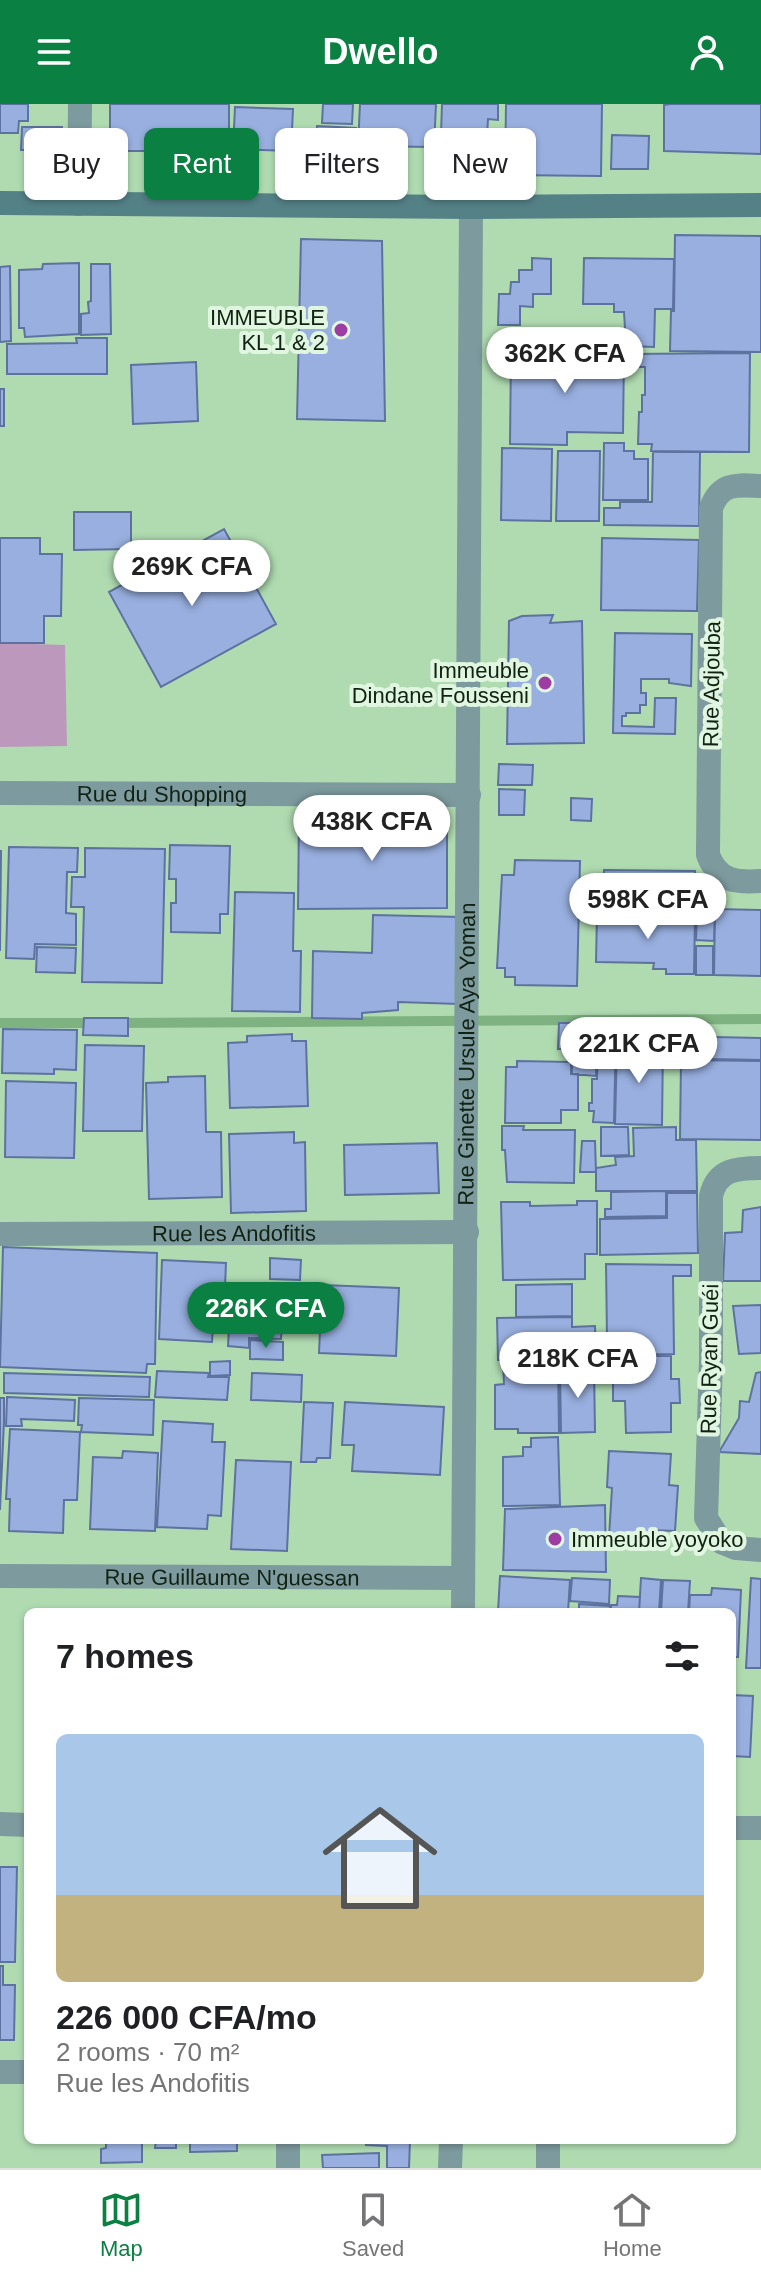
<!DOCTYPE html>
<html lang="en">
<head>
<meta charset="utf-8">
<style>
	:root { --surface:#fff; --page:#f2f2f2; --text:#202124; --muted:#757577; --line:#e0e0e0; --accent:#0b8043 }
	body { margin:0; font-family:Helvetica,sans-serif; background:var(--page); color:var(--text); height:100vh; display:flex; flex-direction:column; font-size:30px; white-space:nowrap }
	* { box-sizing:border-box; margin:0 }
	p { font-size:26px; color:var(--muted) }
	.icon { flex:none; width:44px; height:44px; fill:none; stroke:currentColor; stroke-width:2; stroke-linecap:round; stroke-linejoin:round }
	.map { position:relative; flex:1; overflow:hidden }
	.details { position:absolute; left:24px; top:1504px; width:712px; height:536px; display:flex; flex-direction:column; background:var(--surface); border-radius:12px; box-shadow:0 2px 6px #0004 }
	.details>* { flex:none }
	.top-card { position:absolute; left:24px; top:24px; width:714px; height:72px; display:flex; gap:16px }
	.price { position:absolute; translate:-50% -68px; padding:0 18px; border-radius:28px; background:#fff; color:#222; font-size:26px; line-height:52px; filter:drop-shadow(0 2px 4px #0008) }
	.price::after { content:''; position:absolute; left:50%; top:48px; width:24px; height:18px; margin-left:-12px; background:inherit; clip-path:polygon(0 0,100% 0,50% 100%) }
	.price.on { background:var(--accent); color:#fff }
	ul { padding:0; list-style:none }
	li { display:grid; align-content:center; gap:16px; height:424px; padding:0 32px }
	li span { display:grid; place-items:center; height:248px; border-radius:12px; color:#555 }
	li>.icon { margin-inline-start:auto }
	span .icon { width:144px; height:144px; fill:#fffc; stroke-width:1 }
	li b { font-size:34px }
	h2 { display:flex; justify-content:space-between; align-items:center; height:96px; padding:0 32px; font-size:34px }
	.pill { padding:0 28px; border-radius:12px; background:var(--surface); box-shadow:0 2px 6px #0004; font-size:28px; line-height:72px }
	.pill.on { background:var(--accent); color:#fff }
	header { display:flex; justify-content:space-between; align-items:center; height:104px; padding:0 32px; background:var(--accent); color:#fff; font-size:36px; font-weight:800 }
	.tab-bar { display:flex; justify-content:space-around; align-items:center; height:112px; border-top:2px solid var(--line); background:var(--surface); font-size:22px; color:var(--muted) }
	.tab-bar a { display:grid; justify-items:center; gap:4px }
	.tab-bar .on { color:var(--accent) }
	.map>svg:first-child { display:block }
	.green { fill:#bb98bc }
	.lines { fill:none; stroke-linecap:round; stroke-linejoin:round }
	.stream { stroke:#7eb280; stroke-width:10 }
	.building { fill:#98afdf; stroke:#5e729f; stroke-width:2 }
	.minor { stroke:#7d9a9e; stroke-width:24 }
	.tertiary { stroke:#7d9a9e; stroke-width:24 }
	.secondary { stroke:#538186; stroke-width:24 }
	.poi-dot { fill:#9d3ca3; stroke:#e0f6e0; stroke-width:3 }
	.labels { text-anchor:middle; stroke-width:8; stroke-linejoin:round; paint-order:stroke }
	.poi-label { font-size:22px; fill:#112212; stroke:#e0f6e0; text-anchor:end }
	.street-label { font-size:22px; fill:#112212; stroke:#e0f6e0 }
</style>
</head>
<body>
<header><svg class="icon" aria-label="menu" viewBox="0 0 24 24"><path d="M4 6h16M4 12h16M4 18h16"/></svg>Dwello<svg class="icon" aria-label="person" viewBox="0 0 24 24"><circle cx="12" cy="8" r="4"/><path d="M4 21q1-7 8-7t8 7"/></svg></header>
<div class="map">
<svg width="761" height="2064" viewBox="0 0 761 2064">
	<rect width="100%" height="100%" fill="#b0dbb1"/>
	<path class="green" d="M0,539L65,541L67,642L0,643Z"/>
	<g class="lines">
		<path class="stream" d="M0,919H95
			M115,919L761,915"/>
	</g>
	<path class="building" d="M0,0H28V17H19L18,29H0Z
		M110,0H229V47H110Z
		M323,0H353L352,20L322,19Z
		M360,0H436L434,43L358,42Z
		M442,0H498V16L488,15L487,32L441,31Z
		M506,0H602L601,72L505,71Z
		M670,0H761V50L664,47V1Z
		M235,3L293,5L291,47L233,45Z
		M317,22L356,24L354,43L316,42Z
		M22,23H62V46H21Z
		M612,31L649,32L648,65H611Z
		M307,43L356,44L355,56L318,54L317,61H306Z
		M675,131L761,132V248L670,247L671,207H674Z
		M301,135L382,137L385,317L297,315Z
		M532,154L551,155V190H533V203L520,202V221H498L499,190H510L511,178H519V166H532Z
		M584,154L674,155L673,205H655L654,243L626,242L624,208H614V200H583Z
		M79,159V230L25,233L24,224H19V166L42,165L43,160Z
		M91,160H110L111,230L81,231V210L89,209L88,198L91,197Z
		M10,162L11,237L0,238V163Z
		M76,234H107V270H7V240L77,239Z
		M511,247L624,248L623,329L567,328V341L510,340Z
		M750,249L749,348L651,347L652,340H638L639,308H642V291H645V263H628V250Z
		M196,258L198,317L133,320L131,261Z
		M0,285H4V322H0Z
		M604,339H624V347H634V355H648V396H603Z
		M502,344L552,345L551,417L501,416Z
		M558,347H600L599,417H556Z
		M653,348H700L699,422L604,421V404H620V398H652Z
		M74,408H131V445L74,446Z
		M224,425L276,520L161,583L109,488Z
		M0,434H40V450H62L61,512H44V539H0Z
		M602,434L699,436L697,507L601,506Z
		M553,511L550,519L582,517L584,639L507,640L509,517L522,512Z
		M615,529L692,530L691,582L669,579V575H641V589H646V601H640V609H626V612H622V622L654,623L655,594H676L675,630L613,629Z
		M499,660L533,661L532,681H498Z
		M499,685L525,686L524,711H499Z
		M571,694L592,695L591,717L571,716Z
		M299,713L447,715V804L298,805Z
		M170,741L230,742L228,810H220V829L171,828V799H176V775H169Z
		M9,743L78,744L77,768H67L66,809L76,810V841L35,840L34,855L6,854Z
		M85,744L165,745L162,879L82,878L84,803H71L72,773H85Z
		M0,747H1L0,847Z
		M515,756L580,757L577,882L515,881V873H505V864H497L502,771H514Z
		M604,766L695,767L694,810L603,808Z
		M235,788L294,789L293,847H301L300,908L232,907Z
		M715,805L761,806V872L714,871Z
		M697,806L715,807L714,837L696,836Z
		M597,810L695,811L694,870H666V865H653L654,859L596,858Z
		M373,811L461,813L459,900L398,898V906L362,909V915L312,914L313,847L372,849Z
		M696,842H713V871H696Z
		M37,843L76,844L75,869L36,868Z
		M84,914H128V932L83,931Z
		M559,919H597L596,972L572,970V945H558Z
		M3,925L77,926L76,966L54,965V970L2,969Z
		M598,928H616L614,1019L593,1018L594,1007H589V999H592V975H597Z
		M292,930V937H306L308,1002L230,1004L228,939L247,938V932Z
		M713,933L761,934V956L712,955Z
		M85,941L144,942L142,1027H83Z
		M617,941H663L662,1021L615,1020Z
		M681,956L761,957V1036L680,1035Z
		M517,957L571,958V970H578V1006H561V1019H505L506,963H517Z
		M205,972L206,1028H221L222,1093L149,1095L146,979L168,978V973Z
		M6,977L76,979L74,1054L5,1053Z
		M502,1022H524L523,1026H575L574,1079L507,1078L505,1046H502Z
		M601,1023H628L629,1051L601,1052Z
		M676,1023V1036H696L697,1087H596V1064L616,1061L615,1053L634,1052L633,1024Z
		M294,1028V1039L305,1038L306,1107L231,1109L229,1030Z
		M582,1037H595L596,1068H580Z
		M437,1039L439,1089L345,1091L344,1041Z
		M666,1087V1112L605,1113V1105H611V1088Z
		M667,1089H697L698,1149L600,1151V1115L667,1114Z
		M577,1097H597V1150H585V1175L503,1176L501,1098H530V1102L577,1101Z
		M761,1103V1177H723L725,1129L742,1128L743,1106Z
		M3,1143L157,1149L155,1260H147L146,1269L0,1263Z
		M270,1154L301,1156L300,1176L270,1175Z
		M162,1156L226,1159L224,1207H214L212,1238L159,1235Z
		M606,1160L691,1161V1172H673L674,1250L613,1251L612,1233H607Z
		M572,1180V1212L516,1213V1181Z
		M322,1181L399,1184L396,1252L319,1249Z
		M231,1184L266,1185L267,1192H283L281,1235L249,1234V1244L228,1242Z
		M761,1201V1249L739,1250L733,1202Z
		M572,1213V1223L595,1222L596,1254L498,1256L497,1214Z
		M250,1236L283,1238V1256L250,1255Z
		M613,1252H671V1275H679L680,1299H671V1328L626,1329L625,1297H613Z
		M230,1257V1271L210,1272V1258Z
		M558,1257L559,1329H518V1325H495V1281L504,1280L503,1258Z
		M594,1263L595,1328L561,1329L560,1264Z
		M157,1267L209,1269L208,1273H229L227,1296L155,1293Z
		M761,1268V1350L719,1348L739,1314L740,1297L749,1298L756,1269Z
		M4,1269L150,1273L149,1293L4,1289Z
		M252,1269L302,1271L301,1298L251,1296Z
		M7,1293L75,1296L74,1317L21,1315L22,1322H6Z
		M0,1294H4V1317L0,1406Z
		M79,1294L154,1296L153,1331L81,1328L82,1321H78Z
		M304,1298L333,1299L330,1354H317L316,1358H301Z
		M345,1298L444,1303L440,1371L352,1367L354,1341H342Z
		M163,1317L213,1320L212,1338H225L221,1412L208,1411L207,1425L157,1423Z
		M10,1325L80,1328L77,1396H64L63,1429L9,1427L10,1395H6Z
		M558,1333L560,1401L503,1402V1353L523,1352V1343H531V1334Z
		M123,1347L158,1349L155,1427L90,1425L93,1353L122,1354Z
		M609,1347L671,1350L669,1381L678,1382L675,1427L649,1426V1435L609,1433L612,1384L607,1383Z
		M236,1356L291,1358L287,1447L231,1445Z
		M605,1401L606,1468L503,1466L505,1405Z
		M500,1472L570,1476L568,1508H498Z
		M572,1474L610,1476L609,1500L570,1497Z
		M641,1474L661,1476L659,1508H639Z
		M751,1474L761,1475V1564H746Z
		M663,1476L690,1477L688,1508H661Z
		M712,1484L741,1486L738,1553H732V1508H689L690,1491H711Z
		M618,1492L640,1493L639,1508H611V1501H617Z
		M579,1500L610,1502V1508H579Z
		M732,1591L753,1592L750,1653L732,1652Z
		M0,1763H17L15,1858H0Z
		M0,1862H3V1881H15L14,1936H0Z
		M106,2036H142V2058L101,2059V2045L106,2044Z
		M156,2036H176V2044H155Z
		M190,2036H237V2047L190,2048Z
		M366,2036H410L409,2064H387V2042L366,2041Z
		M379,2049V2064H323L322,2051Z"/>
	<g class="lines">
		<g class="minor">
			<path d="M79,100L80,0"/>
			<path d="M761,382C736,381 721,378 711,404L708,751C718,777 736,779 761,777"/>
			<path id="s1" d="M0,689L469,691"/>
			<path d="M761,1064C737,1064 717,1065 711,1092V1256L706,1414L721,1438L736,1444L761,1446"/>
			<path id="s2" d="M0,1130L467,1128"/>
			<path id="s3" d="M0,1472L463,1474"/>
			<path id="s4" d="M463,1508L471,103"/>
			<path d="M0,1968H28"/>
			<path d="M548,2036V2064"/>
			<path d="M288,2064V2036"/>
			<path d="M450,2064L451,2036"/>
		</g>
		<path class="tertiary" d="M0,1720L28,1721
			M732,1724H761"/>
		<path class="secondary" d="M0,99L471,103L761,101"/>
	</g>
	<g class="poi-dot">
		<circle cx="341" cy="226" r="8"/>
		<circle cx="545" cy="579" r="8"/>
		<circle cx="555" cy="1435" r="8"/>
	</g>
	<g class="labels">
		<g class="poi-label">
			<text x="325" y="221">IMMEUBLE<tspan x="325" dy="25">KL 1 &amp; 2</tspan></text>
			<text x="529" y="574">Immeuble<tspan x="529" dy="25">Dindane Fousseni</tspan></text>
			<text x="571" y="1443" text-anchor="start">Immeuble yoyoko</text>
		</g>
		<g class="street-label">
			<text transform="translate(711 580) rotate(-89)" y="8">Rue Adjouba</text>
			<text dy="8" stroke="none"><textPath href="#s1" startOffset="162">Rue du Shopping</textPath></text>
			<text dy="8" stroke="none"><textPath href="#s4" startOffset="558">Rue Ginette Ursule Aya Yoman</textPath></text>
			<text dy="8" stroke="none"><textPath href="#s2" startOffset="234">Rue les Andofitis</textPath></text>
			<text transform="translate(709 1255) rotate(-89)" y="8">Rue Ryan Guéi</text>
			<text dy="8" stroke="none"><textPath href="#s3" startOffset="232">Rue Guillaume N'guessan</textPath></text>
		</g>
	</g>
</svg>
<b class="price" style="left:565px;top:291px">362K CFA</b>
<b class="price" style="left:192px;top:504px">269K CFA</b>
<b class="price" style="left:372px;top:759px">438K CFA</b>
<b class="price" style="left:648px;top:837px">598K CFA</b>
<b class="price" style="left:639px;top:981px">221K CFA</b>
<b class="price on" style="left:266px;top:1246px">226K CFA</b>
<b class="price" style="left:578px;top:1296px">218K CFA</b>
<div class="top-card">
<a class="pill">Buy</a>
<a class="pill on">Rent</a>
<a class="pill">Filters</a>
<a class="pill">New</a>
</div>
<section class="details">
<h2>7 homes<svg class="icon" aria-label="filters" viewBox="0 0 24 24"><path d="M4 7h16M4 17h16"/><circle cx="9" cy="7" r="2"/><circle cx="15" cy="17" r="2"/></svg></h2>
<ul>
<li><span style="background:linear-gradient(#a9c7e8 65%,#c2b280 0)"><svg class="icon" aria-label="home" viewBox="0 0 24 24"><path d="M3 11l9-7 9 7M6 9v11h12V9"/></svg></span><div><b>226 000 CFA/mo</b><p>2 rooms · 70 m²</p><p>Rue les Andofitis</p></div></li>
</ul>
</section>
</div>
<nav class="tab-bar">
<a class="on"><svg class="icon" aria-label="map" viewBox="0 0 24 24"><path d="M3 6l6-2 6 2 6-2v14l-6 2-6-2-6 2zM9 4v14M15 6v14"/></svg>Map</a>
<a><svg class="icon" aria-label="saved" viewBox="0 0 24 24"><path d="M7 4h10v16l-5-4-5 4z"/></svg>Saved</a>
<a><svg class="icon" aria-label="home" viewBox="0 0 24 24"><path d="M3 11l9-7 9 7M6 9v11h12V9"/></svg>Home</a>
</nav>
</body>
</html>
